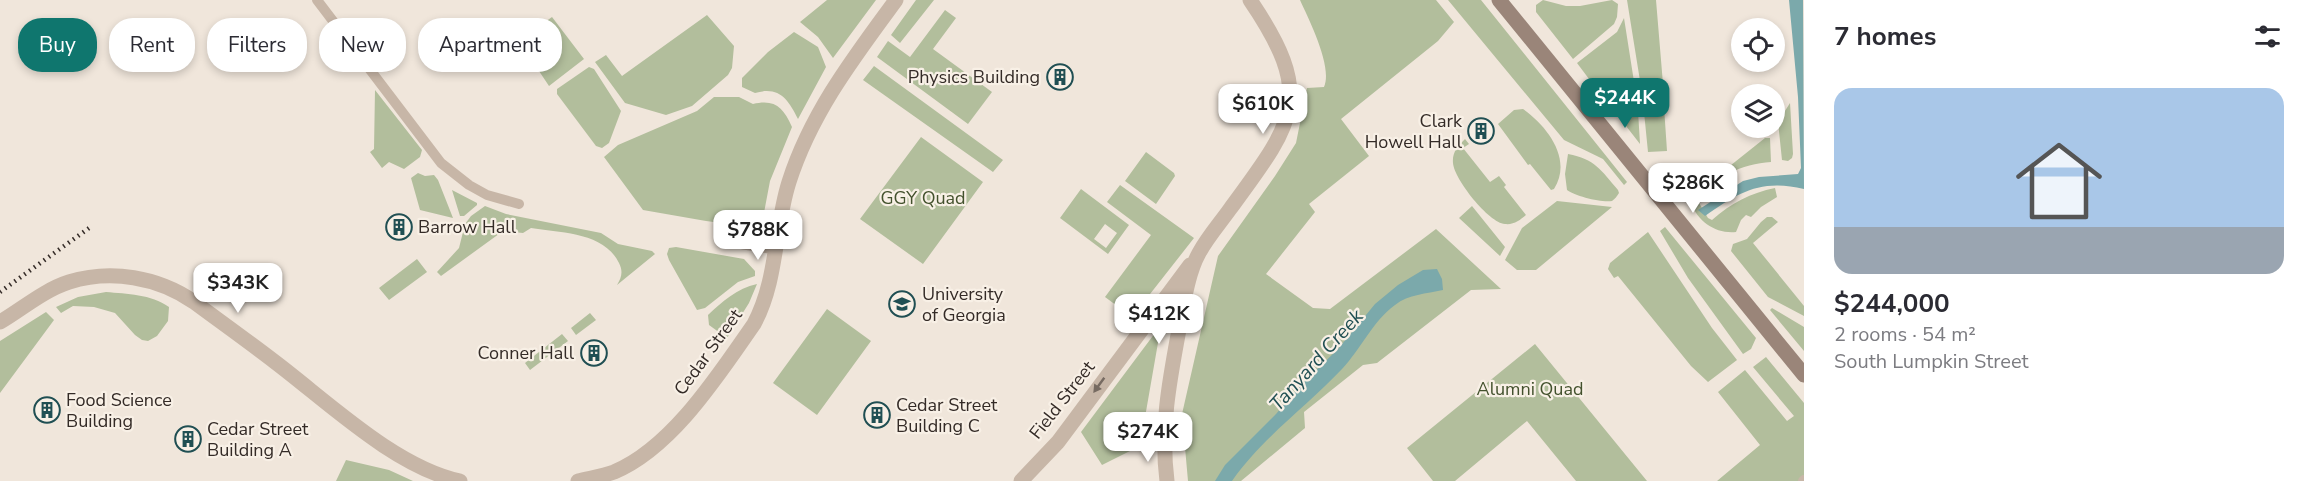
<!DOCTYPE html>
<html lang="en">
<head>
<meta charset="utf-8">
<style>
	:root { --surface:#fff; --page:#f7f7f7; --text:#2b2b33; --muted:#7c7c81; --line:#e1e1e2; --accent:#0f766e }
	body { margin:0; font-family:"Nunito Sans",sans-serif; background:var(--page); color:var(--text); height:100vh; display:flex; flex-direction:column; font-size:22px; white-space:nowrap }
	* { box-sizing:border-box; margin:0 }
	p { font-size:20px; color:var(--muted) }
	.icon { flex:none; width:33px; height:33px; fill:none; stroke:currentColor; stroke-width:2; stroke-linecap:round; stroke-linejoin:round }
	.map { position:relative; flex:1; overflow:hidden }
	.panel { display:flex; flex-direction:column; background:var(--surface); width:510px }
	.panel>* { flex:none }
	.top-card { position:absolute; left:18px; top:18px; width:570px; height:54px; display:flex; gap:12px }
	.controls { position:absolute; left:1731px; top:18px; display:grid; gap:12px }
	.controls a { display:grid; place-items:center; width:54px; height:54px; border-radius:50%; background:var(--surface); box-shadow:0 3px 9px #0003; font-size:30px }
	.price { position:absolute; translate:-50% -51px; padding:0 14px; border-radius:12px; background:#fff; color:#222; font-size:20px; line-height:39px; filter:drop-shadow(0 2px 3px #0008) }
	.price::after { content:''; position:absolute; left:50%; top:36px; width:18px; height:14px; margin-left:-9px; background:inherit; clip-path:polygon(0 0,100% 0,50% 100%) }
	.price.current { background:var(--accent); color:#fff }
	ul { padding:0; list-style:none }
	li { display:grid; align-content:center; gap:12px; height:318px; padding:0 30px }
	li+li { border-top:2px solid var(--line) }
	li span { display:grid; place-items:center; height:186px; border-radius:18px; color:#555 }
	li>.icon { margin-inline-start:auto }
	span .icon { width:108px; height:108px; fill:#fffc; stroke-width:1 }
	li b { font-size:26px }
	h2 { display:flex; justify-content:space-between; align-items:center; height:72px; padding:0 30px; font-size:26px }
	.chip { padding:0 21px; border-radius:24px; background:var(--surface); box-shadow:0 3px 9px #0003; font-size:21px; line-height:54px }
	.chip.current { background:var(--accent); color:#fff }
	main { display:flex; flex:1; min-height:0 }
	.map>svg:first-child { display:block }
	.green { fill:#b2be9c; fill-rule:evenodd }
	.water { fill:#7ba9ab }
	.lines { fill:none; stroke-linecap:round; stroke-linejoin:round }
	.pedestrian { stroke:#c7b6a7; stroke-width:10 }
	.minor { stroke:#c7b6a7; stroke-width:15 }
	.secondary { stroke:#9a8579; stroke-width:15 }
	.rail { stroke:#342b27; stroke-width:4.5; stroke-dasharray:1.5 4.5; stroke-linecap:butt }
	.oneway { fill:#766a61 }
	.labels { text-anchor:middle; stroke-width:4.5; stroke-linejoin:round; paint-order:stroke }
	.poi-label { font-size:18px; fill:#342b27; stroke:#f8f0e6; text-anchor:start }
	.park-label { font-size:18px; fill:#43512d; stroke:#f8f0e6 }
	.street-label { font-size:18px; fill:#342b27; stroke:#f8f0e6 }
	.water-label { font-size:20px; font-style:italic; fill:#204f53; stroke:#f8f0e6 }
</style>
</head>
<body>
<main>
<div class="map">
<svg width="1804" height="481" viewBox="0 0 1804 481">
	<rect width="100%" height="100%" fill="#f0e6db"/>
	<path class="green" d="M827,0H876L833,58L818,37L800,22Z
		M916,0H934L900,43L891,35Z
		M1300,0H1436L1454,22L1438,41L1341,119L1369,156L1309,204L1315,212L1266,274L1313,308L1330,309L1436,229L1501,289L1471,290L1377,363L1363,365L1304,412L1305,428L1241,481H1188L1182,414L1218,256L1275,176L1296,143L1307,88L1324,87C1333,67 1309,20 1300,0Z
		M1448,0H1481L1627,182L1624,185L1603,159L1564,140Z
		M1543,0L1566,6H1580L1612,0L1618,4L1617,17L1614,24L1573,59L1536,12V5Z
		M1627,0H1656L1663,84L1641,87Z
		M945,10L956,18L933,49L992,92L968,124L877,57L888,41L910,57Z
		M707,15L734,46L732,68L728,75L692,106L666,115L625,103L595,62L606,55L622,76Z
		M552,17L584,59L549,86L519,41Z
		M1624,18L1635,88L1598,91L1577,63L1617,32Z
		M794,32L818,47L826,67L798,119C788,99 779,86 755,93L742,87V78L768,52Z
		M874,66L1003,160L993,172L863,80Z
		M589,67L594,69L621,111L609,143L602,148L596,146L557,94V89Z
		M375,90L422,150L420,157L404,169L389,162L382,168L370,152L374,149Z
		M1642,92H1663L1667,151L1648,152Z
		M1637,94L1640,144L1602,95Z
		M714,97H739L753,104C775,99 783,107 792,127L770,181L763,218L752,227L706,221L643,210L604,157L618,145L697,111Z
		M1790,103L1793,154L1792,158L1788,161L1782,160L1778,122Z
		M1523,109C1547,126 1573,159 1554,189L1551,190L1530,164L1528,165L1498,124L1514,110Z
		M921,137L983,182L923,264L860,219Z
		M1765,138H1770L1771,162C1742,164 1713,176 1699,203L1708,218L1712,220C1731,203 1751,193 1775,188L1777,197L1761,207L1751,217L1746,215L1741,220L1736,232C1716,234 1698,222 1691,203L1706,185Z
		M1465,139L1469,144L1463,148L1490,182L1499,176L1506,185L1504,187L1526,215C1520,220 1514,225 1505,224C1489,223 1454,179 1453,163C1452,152 1458,146 1465,139Z
		M1146,152L1174,173L1175,176L1156,204L1125,181Z
		M1568,154C1595,159 1601,170 1618,190L1619,193C1617,196 1615,199 1612,201C1602,203 1575,196 1567,190L1565,174Z
		M418,173L425,176L434,175L438,180L453,218L420,210L411,178Z
		M1120,185L1194,238L1132,317L1105,297L1151,235L1107,202Z
		M1081,189L1129,225L1108,254L1060,218ZM1105,224L1117,233L1106,248L1094,239Z
		M452,190L477,203V205L464,216H460Z
		M1557,201L1612,207L1536,270H1517L1505,260L1522,228Z
		M485,206L506,214L601,233L618,244L652,251L655,254L617,285C622,277 623,271 619,263C604,232 561,233 531,228L523,233L503,231L441,276L437,272L459,248L465,224L471,216Z
		M1472,206L1505,247L1500,256L1459,218Z
		M1767,217H1772L1778,222L1753,243L1804,306V316L1768,297L1731,251L1733,244L1747,239L1761,222Z
		M1665,227L1756,338L1751,349L1743,354L1688,278L1660,231Z
		M1648,232L1712,328L1737,360L1708,382L1691,366L1618,276L1614,278L1608,269L1610,263Z
		M676,247L744,259L755,271V276L738,282L705,308L697,310L669,260L667,254L669,248Z
		M417,259L427,272L389,300L379,288Z
		M757,284L749,303L727,338L709,325L708,315C722,302 737,288 757,284Z
		M106,292C127,294 151,294 169,307L168,321L157,336L148,341L142,340L135,335L115,313L94,307L73,306L61,313L56,307L78,297Z
		M1772,308L1804,327V351L1770,310Z
		M827,309L871,341L817,415L773,383Z
		M46,312L54,320L0,393V341Z
		M590,313L596,320L576,335L571,328Z
		M1158,329L1159,337L1140,446L1102,465L1081,432Z
		M562,334L568,341L530,370L525,363Z
		M1535,344L1647,481H1576L1527,421L1455,481H1433L1407,448Z
		M1766,357L1804,403V481H1717L1760,445L1718,392L1745,370L1787,421L1794,416L1753,367Z
		M346,460L389,470L413,481H336Z"/>
	<path class="water" d="M1789,0H1803L1804,189C1760,179 1740,192 1705,216L1698,210L1743,181L1759,177L1798,174L1801,168L1798,97Z
		M1437,269L1442,279L1443,290C1426,294 1409,294 1395,305C1372,322 1361,349 1342,369C1306,407 1262,438 1232,481H1215L1225,465L1276,414L1300,386L1338,349L1375,304L1398,285L1423,270Z"/>
	<g class="lines">
		<path class="pedestrian" d="M317,0L441,163L469,185L487,195L519,204
			M1803,481L1804,480"/>
		<path class="minor" d="M744,242L776,247
			M0,322C22,309 44,290 69,282C111,269 158,277 194,302C221,322 249,342 275,362C328,402 395,467 460,481
			M578,481C590,478 603,476 614,472C672,448 719,374 754,324C778,279 774,229 789,182C811,113 854,57 896,0
			M1021,481L1058,442L1190,265
			M1167,481C1160,426 1170,378 1180,324C1184,301 1188,273 1199,253C1207,238 1220,223 1230,209C1294,122 1316,97 1250,0"/>
		<path class="secondary" d="M1499,0L1804,375"/>
		<path class="rail" d="M0,292L92,226"/>
	</g>
	<defs><path id="oneway-solid" d="M-6-.8H1V-3.2L6.5 0L1 3.2V.8H-6Z" transform="scale(1.5)"/></defs>
	<use class="oneway" href="#oneway-solid" transform="translate(1099 385) rotate(126)"/>
	<defs>
		<g id="building-ring" transform="scale(1.35)"><circle r="9.5" fill="#f8f0e6" stroke="#204f53" stroke-width="1.5"/><path d="M-4-6H4V6H1V3H-1V6H-4ZM-2.5-4.3h1.7v1.8h-1.7ZM.8-4.3h1.7v1.8H.8ZM-2.5-1h1.7V.8h-1.7ZM.8-1h1.7V.8H.8Z" fill="#204f53"/></g>
		<g id="university-ring" transform="scale(1.35)"><circle r="9.5" fill="#f8f0e6" stroke="#204f53" stroke-width="1.5"/><path d="M0-5L7-2L0 1L-7-2ZM-4 1L0 2.5L4 1V4Q0 6-4 4Z" fill="#204f53"/></g>
	</defs>
	<g fill-rule="evenodd">
		<use href="#building-ring" x="1060" y="77"/>
		<use href="#building-ring" x="1481" y="131"/>
		<use href="#building-ring" x="399" y="227"/>
		<use href="#university-ring" x="902" y="304"/>
		<use href="#building-ring" x="594" y="353"/>
		<use href="#building-ring" x="47" y="410"/>
		<use href="#building-ring" x="877" y="415"/>
		<use href="#building-ring" x="188" y="439"/>
	</g>
	<g class="labels">
		<g class="poi-label">
			<text x="1040" y="83" text-anchor="end">Physics Building</text>
			<text x="1462" y="127" text-anchor="end">Clark<tspan x="1462" dy="21">Howell Hall</tspan></text>
			<text x="418" y="233">Barrow Hall</text>
			<text x="922" y="300">University<tspan x="922" dy="21">of Georgia</tspan></text>
			<text x="574" y="359" text-anchor="end">Conner Hall</text>
			<text x="66" y="406">Food Science<tspan x="66" dy="21">Building</tspan></text>
			<text x="896" y="411">Cedar Street<tspan x="896" dy="21">Building C</tspan></text>
			<text x="207" y="435">Cedar Street<tspan x="207" dy="21">Building A</tspan></text>
		</g>
		<g class="park-label">
			<text x="923" y="204">GGY Quad</text>
			<text x="1530" y="395">Alumni Quad</text>
		</g>
		<g class="street-label">
			<text transform="translate(708 352) rotate(-54)" y="6">Cedar Street</text>
			<text transform="translate(1062 400) rotate(-52)" y="6">Field Street</text>
		</g>
		<g class="water-label">
			<text transform="translate(1316 360) rotate(-48)" y="7">Tanyard Creek</text>
		</g>
	</g>
</svg>
<div class="controls">
<a><svg class="icon" aria-label="locate" viewBox="0 0 24 24"><circle cx="12" cy="12" r="6"/><path d="M12 2v4M12 18v4M2 12h4M18 12h4"/></svg></a>
<a><svg class="icon" aria-label="layers" viewBox="0 0 24 24"><path d="M12 4l9 5-9 5-9-5zM3 14l9 5 9-5"/></svg></a>
</div>
<b class="price current" style="left:1625px;top:129px">$244K</b>
<b class="price" style="left:1263px;top:135px">$610K</b>
<b class="price" style="left:1693px;top:214px">$286K</b>
<b class="price" style="left:758px;top:261px">$788K</b>
<b class="price" style="left:238px;top:314px">$343K</b>
<b class="price" style="left:1159px;top:345px">$412K</b>
<b class="price" style="left:1148px;top:463px">$274K</b>
<div class="top-card">
<a class="chip current">Buy</a>
<a class="chip">Rent</a>
<a class="chip">Filters</a>
<a class="chip">New</a>
<a class="chip">Apartment</a>
</div>
</div>
<section class="panel">
<h2>7 homes<svg class="icon" aria-label="filters" viewBox="0 0 24 24"><path d="M4 7h16M4 17h16"/><circle cx="9" cy="7" r="2"/><circle cx="15" cy="17" r="2"/></svg></h2>
<ul>
<li><span style="background:linear-gradient(#a9c7e8 75%,#9aa5b1 0)"><svg class="icon" aria-label="home" viewBox="0 0 24 24"><path d="M3 11l9-7 9 7M6 9v11h12V9"/></svg></span><div><b>$244,000</b><p>2 rooms · 54 m²</p><p>South Lumpkin Street</p></div></li>
</ul>
</section>
</main>
</body>
</html>
